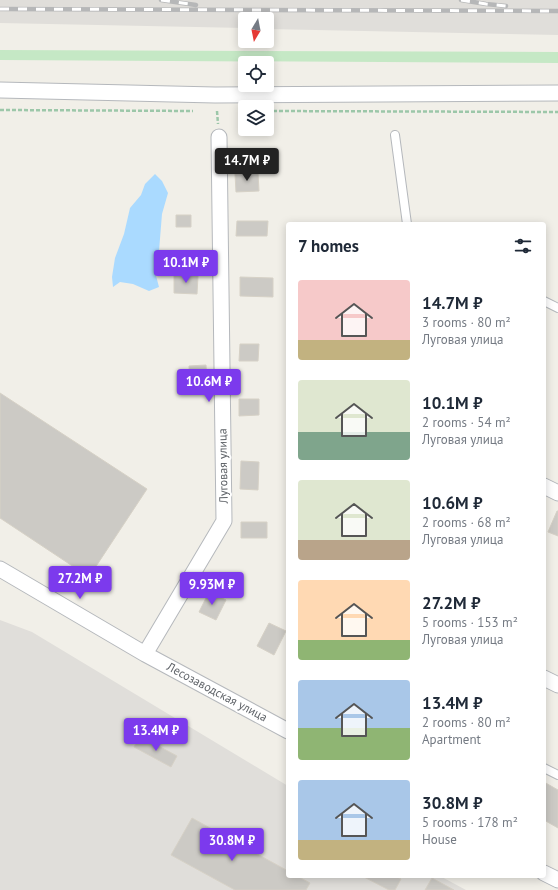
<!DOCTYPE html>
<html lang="en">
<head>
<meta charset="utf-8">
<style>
	:root { --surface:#fff; --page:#f2f2f3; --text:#1f2937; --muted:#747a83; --accent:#7c3aed }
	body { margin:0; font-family:"PT Sans",sans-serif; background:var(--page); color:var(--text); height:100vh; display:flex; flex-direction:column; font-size:15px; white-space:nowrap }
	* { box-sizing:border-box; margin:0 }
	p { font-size:13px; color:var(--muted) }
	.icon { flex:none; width:22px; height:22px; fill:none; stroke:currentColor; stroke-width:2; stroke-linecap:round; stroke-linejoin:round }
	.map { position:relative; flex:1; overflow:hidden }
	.details { position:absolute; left:286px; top:222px; width:260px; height:656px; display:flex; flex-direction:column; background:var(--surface); border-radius:4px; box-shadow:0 2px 10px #0003 }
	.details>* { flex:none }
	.needle { width:26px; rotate:190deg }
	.controls { position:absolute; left:238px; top:12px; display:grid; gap:8px }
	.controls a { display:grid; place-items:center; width:36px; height:36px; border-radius:4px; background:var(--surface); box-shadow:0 2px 10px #0003; font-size:20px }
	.price { position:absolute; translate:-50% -34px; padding:0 9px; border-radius:4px; background:var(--accent); color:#fff; font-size:13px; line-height:26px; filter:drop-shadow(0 1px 2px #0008) }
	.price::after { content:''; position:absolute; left:50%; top:24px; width:12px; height:9px; margin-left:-6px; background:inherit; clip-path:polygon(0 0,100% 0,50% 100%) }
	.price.on { background:#222; color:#fff }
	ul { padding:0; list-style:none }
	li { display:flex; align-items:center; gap:12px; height:100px; padding:0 12px }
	li span { display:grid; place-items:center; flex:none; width:112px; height:80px; border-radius:4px; color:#555 }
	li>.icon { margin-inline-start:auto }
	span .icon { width:48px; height:48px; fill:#fffc; stroke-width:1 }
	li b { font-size:17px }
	h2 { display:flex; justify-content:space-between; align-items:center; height:48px; padding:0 12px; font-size:17px }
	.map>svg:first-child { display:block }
	.industrial { fill:#e0deda }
	.green { fill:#c5e8c5 }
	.water { fill:#aadaff }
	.building { fill:#cccac5; stroke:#d6d1c6 }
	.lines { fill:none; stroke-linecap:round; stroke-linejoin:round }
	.service-casing { stroke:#b5b8bc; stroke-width:10 }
	.minor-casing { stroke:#b5b8bc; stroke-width:17 }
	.path { stroke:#9cc7a9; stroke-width:2.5; stroke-dasharray:4 2; stroke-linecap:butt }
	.service { stroke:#fff; stroke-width:8 }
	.minor { stroke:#fff; stroke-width:15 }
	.rail-casing { stroke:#b6b7b8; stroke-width:4.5 }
	.rail { stroke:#fff; stroke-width:3; stroke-dasharray:9; stroke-linecap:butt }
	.labels { text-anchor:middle; stroke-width:4; stroke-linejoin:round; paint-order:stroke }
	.street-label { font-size:12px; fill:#5f6368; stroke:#fff }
</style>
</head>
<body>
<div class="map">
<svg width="558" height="890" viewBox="0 0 558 890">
	<rect width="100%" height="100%" fill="#f1efe8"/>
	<path class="industrial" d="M0,0H558V35L267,29V19H245V28L0,23Z
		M0,620L32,632L288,786V876H440L466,890H0Z"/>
	<path class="green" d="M0,50L558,52V63L0,60Z"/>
	<path class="water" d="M155,174L162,181L168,193L162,214L159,251L154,268L159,287L149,291L133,284L120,282L113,287L112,277L115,258L124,234L130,208L141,195L145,184Z"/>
	<path class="building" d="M258,173L259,191L236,192L235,174Z
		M176,215H191V227H176Z
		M237,221H268L267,236H236Z
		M174,275L198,276L197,294L174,293Z
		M240,277L273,278V297L240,296Z
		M240,344H259L258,361H239Z
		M206,365L207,382L190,383L189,366Z
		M0,393L147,489L89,577L0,518Z
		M239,399H259V415L239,416Z
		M241,461L259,462L258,490L240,489Z
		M557,511H558V536L548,532Z
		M241,522H267V538H241Z
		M209,592L226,600L216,620L199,612Z
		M269,623L286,631L274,655L257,646Z
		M140,736L177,756L171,767L134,747Z
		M544,782L558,790V828L544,820Z
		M192,818L288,871V876H297L310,883L306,890H235L171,855Z
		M362,876H395L401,879L395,890H389Z
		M432,878L454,890H425Z"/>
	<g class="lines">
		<g class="service-casing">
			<path id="service" d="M395,135L407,224
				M544,301L558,308
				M544,768L558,775"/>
		</g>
		<g class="minor-casing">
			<path id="minor" d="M0,90L215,95L558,93
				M544,486L558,493
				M0,569L145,654L288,731
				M145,654L224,521L219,137
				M544,678L558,685
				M544,873L558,880"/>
		</g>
		<path class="path" d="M0,110L193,111
			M217,111L218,124
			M267,111L558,112"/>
		<use href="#service" class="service"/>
		<use href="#minor" class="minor"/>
		<g class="rail-casing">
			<path id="rail" d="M161,0L196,5
				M461,0L486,4L506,6
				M0,9L558,11"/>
		</g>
		<use href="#rail" class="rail"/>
	</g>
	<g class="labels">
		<g class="street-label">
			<text transform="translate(223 466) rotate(-91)" y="4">Луговая улица</text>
			<text transform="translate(217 692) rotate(28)" y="4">Лесозаводская улица</text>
		</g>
	</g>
</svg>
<div class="controls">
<a><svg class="needle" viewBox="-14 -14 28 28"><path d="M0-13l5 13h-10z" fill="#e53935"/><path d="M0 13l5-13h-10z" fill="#747a83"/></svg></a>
<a><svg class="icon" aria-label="locate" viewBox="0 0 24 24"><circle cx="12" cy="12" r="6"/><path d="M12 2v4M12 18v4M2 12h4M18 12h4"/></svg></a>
<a><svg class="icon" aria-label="layers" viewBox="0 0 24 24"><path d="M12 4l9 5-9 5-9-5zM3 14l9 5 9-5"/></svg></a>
</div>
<b class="price on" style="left:247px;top:182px">14.7M ₽</b>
<b class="price" style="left:186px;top:284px">10.1M ₽</b>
<b class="price" style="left:209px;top:403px">10.6M ₽</b>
<b class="price" style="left:80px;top:600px">27.2M ₽</b>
<b class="price" style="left:212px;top:606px">9.93M ₽</b>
<b class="price" style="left:156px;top:752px">13.4M ₽</b>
<b class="price" style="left:232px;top:862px">30.8M ₽</b>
<section class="details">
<h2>7 homes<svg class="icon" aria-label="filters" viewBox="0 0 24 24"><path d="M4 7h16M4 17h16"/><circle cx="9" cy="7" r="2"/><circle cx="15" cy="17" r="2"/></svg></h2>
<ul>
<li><span style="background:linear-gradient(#f6c9c9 75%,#c2b280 0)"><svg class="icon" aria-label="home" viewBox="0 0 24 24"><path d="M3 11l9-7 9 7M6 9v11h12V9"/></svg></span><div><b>14.7M ₽</b><p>3 rooms · 80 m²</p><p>Луговая улица</p></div></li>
<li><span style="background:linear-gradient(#dfe7d0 65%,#7fa58c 0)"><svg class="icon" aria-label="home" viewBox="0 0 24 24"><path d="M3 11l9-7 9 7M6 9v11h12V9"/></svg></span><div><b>10.1M ₽</b><p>2 rooms · 54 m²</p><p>Луговая улица</p></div></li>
<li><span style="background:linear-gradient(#dfe7d0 75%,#b9a48a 0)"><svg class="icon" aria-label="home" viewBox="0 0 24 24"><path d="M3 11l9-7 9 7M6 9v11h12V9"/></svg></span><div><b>10.6M ₽</b><p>2 rooms · 68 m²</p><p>Луговая улица</p></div></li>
<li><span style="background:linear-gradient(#ffd9b3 75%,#8fb573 0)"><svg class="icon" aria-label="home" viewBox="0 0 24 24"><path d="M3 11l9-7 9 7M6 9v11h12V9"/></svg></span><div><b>27.2M ₽</b><p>5 rooms · 153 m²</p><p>Луговая улица</p></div></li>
<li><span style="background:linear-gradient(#a9c7e8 60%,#8fb573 0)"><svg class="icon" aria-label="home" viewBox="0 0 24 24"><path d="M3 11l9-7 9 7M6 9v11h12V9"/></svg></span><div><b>13.4M ₽</b><p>2 rooms · 80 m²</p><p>Apartment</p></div></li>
<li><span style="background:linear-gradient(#a9c7e8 75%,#c2b280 0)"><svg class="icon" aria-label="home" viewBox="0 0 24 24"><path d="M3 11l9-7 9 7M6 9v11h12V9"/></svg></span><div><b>30.8M ₽</b><p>5 rooms · 178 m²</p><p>House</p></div></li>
</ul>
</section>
</div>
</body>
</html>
